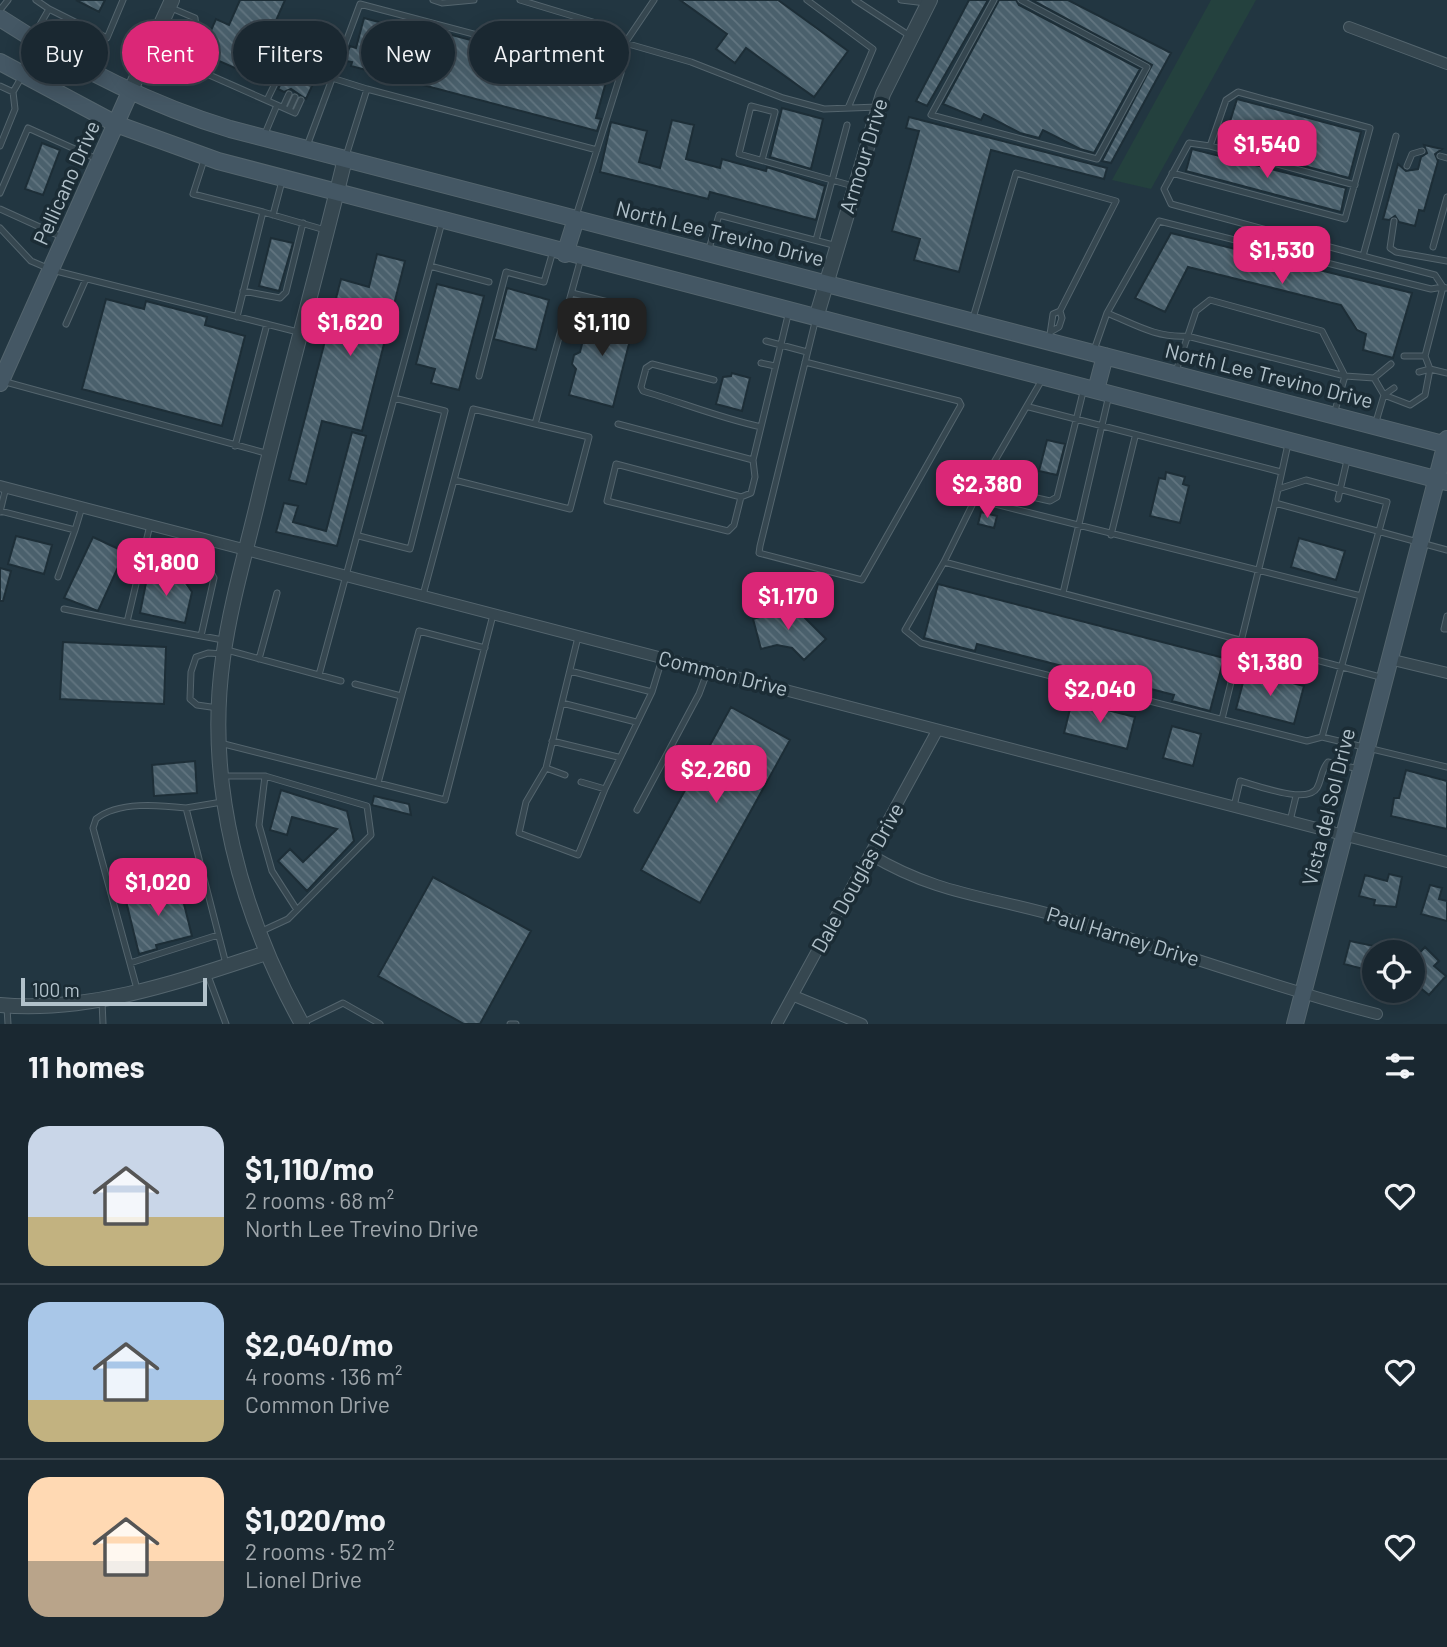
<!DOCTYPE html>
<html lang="en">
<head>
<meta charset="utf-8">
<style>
	:root { --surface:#1a2831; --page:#233039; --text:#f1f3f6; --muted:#9fa6ab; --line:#38444d; --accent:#db2777 }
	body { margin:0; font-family:Barlow,sans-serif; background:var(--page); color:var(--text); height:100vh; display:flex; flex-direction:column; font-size:26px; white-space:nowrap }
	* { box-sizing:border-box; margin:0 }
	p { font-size:23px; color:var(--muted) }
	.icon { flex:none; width:38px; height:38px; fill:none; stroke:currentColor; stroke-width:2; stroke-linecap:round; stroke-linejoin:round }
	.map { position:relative; height:1024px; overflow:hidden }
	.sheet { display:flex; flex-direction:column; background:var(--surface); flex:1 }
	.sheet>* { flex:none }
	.top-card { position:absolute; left:21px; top:21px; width:700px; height:63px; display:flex; gap:14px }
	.buttons { position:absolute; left:1362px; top:940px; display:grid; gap:14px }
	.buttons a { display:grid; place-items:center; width:63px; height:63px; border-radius:50%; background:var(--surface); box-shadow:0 4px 18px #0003,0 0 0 2px var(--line); font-size:35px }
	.scale { position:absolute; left:21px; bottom:18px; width:186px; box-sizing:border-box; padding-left:7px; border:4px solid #b2c2cb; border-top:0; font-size:19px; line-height:24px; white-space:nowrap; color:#b2c2cb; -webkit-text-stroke:5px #1b2c35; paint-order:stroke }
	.price { position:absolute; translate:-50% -60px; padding:0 16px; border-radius:14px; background:var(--accent); color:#fff; font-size:23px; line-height:46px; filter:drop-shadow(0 2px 4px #0008) }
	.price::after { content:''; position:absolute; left:50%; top:42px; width:21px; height:16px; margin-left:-10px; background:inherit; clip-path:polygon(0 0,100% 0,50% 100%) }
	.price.selected { background:#222; color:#fff }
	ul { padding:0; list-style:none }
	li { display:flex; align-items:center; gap:21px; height:175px; padding:0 28px }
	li+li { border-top:2px solid var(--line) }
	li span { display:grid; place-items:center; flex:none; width:196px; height:140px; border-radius:21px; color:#555 }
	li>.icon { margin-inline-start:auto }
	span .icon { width:84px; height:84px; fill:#fffc; stroke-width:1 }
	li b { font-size:30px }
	h2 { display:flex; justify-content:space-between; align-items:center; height:84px; padding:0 28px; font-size:30px }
	.chip { padding:0 24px; border-radius:32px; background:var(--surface); box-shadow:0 4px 18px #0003,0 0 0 2px var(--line); font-size:24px; line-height:63px }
	.chip.selected { background:var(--accent); color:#fff }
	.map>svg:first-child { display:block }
	.green { fill:#24413e }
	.building { fill:url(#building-back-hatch); stroke:#1d2e37; stroke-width:2 }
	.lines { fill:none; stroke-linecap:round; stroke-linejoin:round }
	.service-casing { stroke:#54656e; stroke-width:7 }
	.minor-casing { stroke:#54656e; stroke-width:12 }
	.tertiary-casing { stroke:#54656e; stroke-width:16 }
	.secondary-casing { stroke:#54656e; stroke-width:18 }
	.service { stroke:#364750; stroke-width:5 }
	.minor { stroke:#364750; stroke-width:10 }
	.tertiary { stroke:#364750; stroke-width:14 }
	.secondary { stroke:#445764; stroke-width:16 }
	.labels { text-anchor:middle; stroke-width:7; stroke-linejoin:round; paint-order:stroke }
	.street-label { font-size:21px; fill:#b2c2cb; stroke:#1b2c35 }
</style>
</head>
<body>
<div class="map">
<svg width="1447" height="1024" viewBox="0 0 1447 1024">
	<defs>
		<pattern id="building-back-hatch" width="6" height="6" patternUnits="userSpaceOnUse" patternTransform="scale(1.75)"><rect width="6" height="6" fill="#4a606c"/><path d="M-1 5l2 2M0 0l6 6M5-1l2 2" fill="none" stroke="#627580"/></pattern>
	</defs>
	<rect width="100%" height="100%" fill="#223641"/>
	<path class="green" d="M1211,0H1256L1151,189L1112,180Z"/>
	<path class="building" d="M76,0H105L99,12Z
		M240,0H285L267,41L286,50L269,83L201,53L216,19L229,25Z
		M680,0H778L848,51L814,97L746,48L735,63L716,49L727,34Z
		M969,0H988L927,106L916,101Z
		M999,0H1016L1019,5L1140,69L1094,153L1080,149L1043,130L1039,138L1020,133L984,114L981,120L943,104Z
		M1032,0H1068L1171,53L1111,163L1102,161L1152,65Z
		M364,18L446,40L448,34L524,54L523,60L606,82L596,118L601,119L597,131L351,66L352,62L346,61L348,51L350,46L356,48Z
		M287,71L292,74L294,80L312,86L306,99L291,89L284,92L278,89Z
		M1237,99L1361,132L1349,178L1223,144Z
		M782,108L823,119L811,169L770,157Z
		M909,117L1107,168L1104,179L991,150L959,272L914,260L920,239L892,231L919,131L906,128Z
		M672,120L694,125L686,159L720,168L722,159L766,171L767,167L825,186L816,220L710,192L708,199L600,172L611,122L647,131L639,162L660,168Z
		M42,143L60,150L43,195L25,189Z
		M1424,145L1442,149L1435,154L1438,161L1424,211L1419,210L1415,226L1399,222L1395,216L1389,220L1383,219L1398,164L1406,171L1418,169L1421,157L1427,153Z
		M1192,149L1346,188L1341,212L1186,171Z
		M1171,233L1412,293L1393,358L1363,350L1366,334L1357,330L1341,305L1188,267L1165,312L1135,298Z
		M271,238L293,243L279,291L259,286Z
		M377,254L405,261L362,431L322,421L306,484L289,480L341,279L369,287Z
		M437,284L484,296L459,390L431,383L435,369L416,364Z
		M507,288L549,300L536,350L494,339Z
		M106,299L144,309L146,301L207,317L205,325L245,336L222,426L82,389Z
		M591,308L635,320L613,407L569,395L576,369L572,364L574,355L580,352Z
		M732,373L750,378L742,411L716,404L723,377L731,376Z
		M352,432L366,436L337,546L276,532L284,503L298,506L293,522L326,531Z
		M1047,440L1065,444L1057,475L1039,471Z
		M1166,472L1185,477L1183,484L1189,486L1180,523L1150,516L1159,478L1165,479Z
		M981,512L997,516L994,528L978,524Z
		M16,536L52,545L44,574L8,564Z
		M93,537L125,552L98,611L64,598Z
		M1299,538L1345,551L1336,580L1291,567Z
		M0,568L11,571L3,601H0Z
		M148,573L185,582L192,592L185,623L140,613Z
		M938,584L1224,658L1210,711L1172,701L1174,695L977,644L975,651L924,638Z
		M794,607L826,639L804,660L792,648L777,645L761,649L753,619Z
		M63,642L166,647L164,704L60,699Z
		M1246,671L1304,686L1294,724L1236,709Z
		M1072,701L1135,717L1127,749L1064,733Z
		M731,707L790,740L700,903L641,870Z
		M1172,726L1201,734L1193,766L1163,758Z
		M195,761L197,793L154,796L152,765Z
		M1406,770L1447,781V829L1391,816L1394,798H1399Z
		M281,790L347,811L354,841L307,891L278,861L290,849L303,862L337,829L292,817L287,835L270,830Z
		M374,796L409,804L411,815L372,805Z
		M1389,874L1402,877L1396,907L1374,905L1375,900L1359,896L1365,875L1387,881Z
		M433,877L531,931L480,1024H464L378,976Z
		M179,884L192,936L156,945L157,949L139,954L125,897Z
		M1430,885L1442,888L1439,899L1447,901V921L1421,914Z
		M1350,941L1374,946V968L1371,971L1344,964Z
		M1425,947L1439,961L1434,966L1446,976L1429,995L1412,981V961Z"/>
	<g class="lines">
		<g class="service-casing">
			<path id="service" d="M433,0L442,3L474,0
				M520,0L596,23L625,43L691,62L783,98L824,109L878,107
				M807,0L873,49L848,108
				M855,0L910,36
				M901,0L926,3
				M994,0L931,115L1097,159L1147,67L1021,0
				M49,9L107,38L123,0
				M0,10L8,0
				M34,35L49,9L36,0
				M625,43L654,0
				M150,49L180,62L196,27L195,18L169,7
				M180,62L277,105L264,136
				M297,76L302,64
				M303,78L308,67
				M332,78L367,89
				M0,86L13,92
				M267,100L288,57L315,70L310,81
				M277,105L295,113L301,100
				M283,107L289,94
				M289,110L295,97
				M0,146L15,109L13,92L21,78
				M307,146L360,4L621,73L576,216
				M1210,146L1355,185
				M346,156L367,89L597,150
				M1440,156L1447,158
				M204,160L193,194L263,212
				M762,160L775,112L751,106L739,154L853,186
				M1407,166L1412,154L1422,151
				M1172,173L1345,219L1370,128L1238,92L1226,100L1210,146L1189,143L1164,189L1171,204L1363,256
				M0,193L28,128L97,159
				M0,209L64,238
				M273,215L282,181
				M1394,221L1390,248L1396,252L1447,261
				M0,228L31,261L52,270L298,332
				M816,240L847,125
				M1433,247L1447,197
				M708,252L719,215L837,246
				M430,266L489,282
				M1447,288L1443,287L1425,356L1430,369L1447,373
				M243,291L280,298L286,292L303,223
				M572,293L628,307
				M1107,313L1159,221L1431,289L1443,287L1435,275L1363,256L1396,136
				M237,317L263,212L325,230
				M973,318L1016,173L1116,201L1060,311L1053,314L1049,341
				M66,324L86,279
				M1052,331L1059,327L1062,318L1060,311
				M766,341L807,352
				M1094,350L1107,313C1134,324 1156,338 1187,336L1345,376L1374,378L1384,395L1375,425
				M1404,356H1425
				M805,362L959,401L961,405L862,580L759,553L760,546C779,470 797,394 816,318
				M761,363L775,366
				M1176,371L1196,311L1210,300L1322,331L1345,376L1334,414
				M1419,372L1430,369
				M479,376L506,272L544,282L553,251
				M1043,378L989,471L944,562L1384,678
				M1374,378L1391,364
				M714,380L652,364L646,368L641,387L643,391C683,403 720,418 761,427
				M2,381L269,454
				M1394,388L1384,395L1410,405L1425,395L1430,369
				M1029,407L1281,472
				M535,424L589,437L570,509L454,480L473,409L535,424L581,258
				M618,424L753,460L789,311
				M1288,444L1275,503L1447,550
				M235,446L267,324
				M986,477L1019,494L1050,501L1057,497L1084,388
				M1278,489L1306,480L1387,502L1322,737L1447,767
				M741,497L616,464L607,501L728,531L734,525L741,497L751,493L755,477L753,460
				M975,499L1361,596
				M1338,499L1347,460
				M0,511L75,530L82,507
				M0,512L6,487
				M150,525L127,622L223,640
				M1111,535L1135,437
				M359,536L410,549L445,411L394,398
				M145,547L206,563L214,578L201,636
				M944,562L905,630L921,643L1307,741L1322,737
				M58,577L75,530
				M1063,593L1109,395
				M423,595L454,480
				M64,609L127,622
				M1447,616L1444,629H1447
				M1263,646L1267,659L1271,661
				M227,650L341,681
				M259,659L277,593
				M1287,665L1300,655
				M570,671L652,692L605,789L581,782
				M319,675L442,222
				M355,684L401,696
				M652,692L662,659
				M562,703L636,722
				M218,708L197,705L190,699L191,672L196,657L208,653L224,654
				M1222,719L1275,503
				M552,741L618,757
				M220,743L445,800L493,615
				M546,768L526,802L519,833L578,855L605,789
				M565,775L546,768L578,637
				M222,776H265L367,806L371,835L288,919L262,931
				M265,776L259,825L272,871L297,910
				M378,783L419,631L485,648
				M222,802L186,808L226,964
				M1234,806L1240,781C1256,785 1307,805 1317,788C1322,779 1321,770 1328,762L1359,769
				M637,810L699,694L708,670
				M1290,821L1296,796
				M130,963L218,935
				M207,973L226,1024
				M137,989L93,828L96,819C118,801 160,805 186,808
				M102,1001L103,1024
				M7,1008L8,1024
				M302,1023L343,1003L380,1024
				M510,1024H516"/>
		</g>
		<g class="minor-casing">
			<path id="minor" d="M1349,27L1447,64
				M0,486L1447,862
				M1389,659L1447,673
				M871,855C936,894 987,896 1057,916C1164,947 1269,986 1377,1014
				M794,996L862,1024
				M777,1024L937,731"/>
		</g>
		<g class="tertiary-casing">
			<path id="tertiary" d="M130,92L172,0
				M816,318L883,94L930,0
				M0,1005C91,1013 181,981 266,953
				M302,1024C241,914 205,785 223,658C231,600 248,545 261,488C288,378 318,269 345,159"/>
		</g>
		<g class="secondary-casing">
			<path id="secondary" d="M0,18C72,65 147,104 230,129L1447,445
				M0,62L116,124L218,161L1447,482
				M565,254L576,219
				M0,383L130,92
				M1096,390L1105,356
				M1295,1024L1447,439"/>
		</g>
		<use href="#service" class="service"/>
		<use href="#minor" class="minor"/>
		<use href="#tertiary" class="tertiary"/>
		<use href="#secondary" class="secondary"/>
	</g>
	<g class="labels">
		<g class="street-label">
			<text transform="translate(864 156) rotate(-73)" y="7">Armour Drive</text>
			<text transform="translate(67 183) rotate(-66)" y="7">Pellicano Drive</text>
			<text transform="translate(720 234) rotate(14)" y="7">North Lee Trevino Drive</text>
			<text transform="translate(1269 376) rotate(14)" y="7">North Lee Trevino Drive</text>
			<text transform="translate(723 674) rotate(14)" y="7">Common Drive</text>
			<text transform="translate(1329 807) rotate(-76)" y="7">Vista del Sol Drive</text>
			<text transform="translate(858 878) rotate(-61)" y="7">Dale Douglas Drive</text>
			<text transform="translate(1123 937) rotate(17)" y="7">Paul Harney Drive</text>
		</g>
	</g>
</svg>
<div class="buttons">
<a><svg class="icon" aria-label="locate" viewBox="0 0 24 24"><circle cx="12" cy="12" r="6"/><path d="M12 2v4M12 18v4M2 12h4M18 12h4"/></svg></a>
</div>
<div class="scale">100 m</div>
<b class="price" style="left:1267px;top:180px">$1,540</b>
<b class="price" style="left:1282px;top:286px">$1,530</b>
<b class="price" style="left:350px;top:358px">$1,620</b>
<b class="price selected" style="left:602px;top:358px">$1,110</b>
<b class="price" style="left:987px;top:520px">$2,380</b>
<b class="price" style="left:166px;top:598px">$1,800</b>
<b class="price" style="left:788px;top:632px">$1,170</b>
<b class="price" style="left:1270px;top:698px">$1,380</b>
<b class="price" style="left:1100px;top:725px">$2,040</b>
<b class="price" style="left:716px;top:805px">$2,260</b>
<b class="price" style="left:158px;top:918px">$1,020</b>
<div class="top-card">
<a class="chip">Buy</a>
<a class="chip selected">Rent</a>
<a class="chip">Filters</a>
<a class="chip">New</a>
<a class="chip">Apartment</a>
</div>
</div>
<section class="sheet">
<h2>11 homes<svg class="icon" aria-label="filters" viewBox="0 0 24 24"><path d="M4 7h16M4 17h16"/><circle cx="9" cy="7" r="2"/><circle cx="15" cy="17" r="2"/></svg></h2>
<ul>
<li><span style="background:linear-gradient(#c9d6e8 65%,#c2b280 0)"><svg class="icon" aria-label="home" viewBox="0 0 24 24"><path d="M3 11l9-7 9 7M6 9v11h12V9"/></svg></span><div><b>$1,110/mo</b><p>2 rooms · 68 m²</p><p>North Lee Trevino Drive</p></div><svg class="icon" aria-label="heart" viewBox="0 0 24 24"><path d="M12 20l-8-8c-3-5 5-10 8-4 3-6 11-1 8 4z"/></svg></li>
<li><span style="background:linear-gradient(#a9c7e8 70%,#c2b280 0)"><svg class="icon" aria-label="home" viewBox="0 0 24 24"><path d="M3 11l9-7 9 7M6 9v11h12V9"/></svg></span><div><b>$2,040/mo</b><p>4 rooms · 136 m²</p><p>Common Drive</p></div><svg class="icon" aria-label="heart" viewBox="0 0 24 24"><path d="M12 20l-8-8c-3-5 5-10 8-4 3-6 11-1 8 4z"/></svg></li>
<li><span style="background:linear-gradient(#ffd9b3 60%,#b9a48a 0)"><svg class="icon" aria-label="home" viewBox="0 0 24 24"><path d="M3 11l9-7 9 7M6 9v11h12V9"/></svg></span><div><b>$1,020/mo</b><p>2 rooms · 52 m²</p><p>Lionel Drive</p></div><svg class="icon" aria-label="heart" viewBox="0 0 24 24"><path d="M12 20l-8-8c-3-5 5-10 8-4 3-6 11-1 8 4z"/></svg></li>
</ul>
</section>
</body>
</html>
